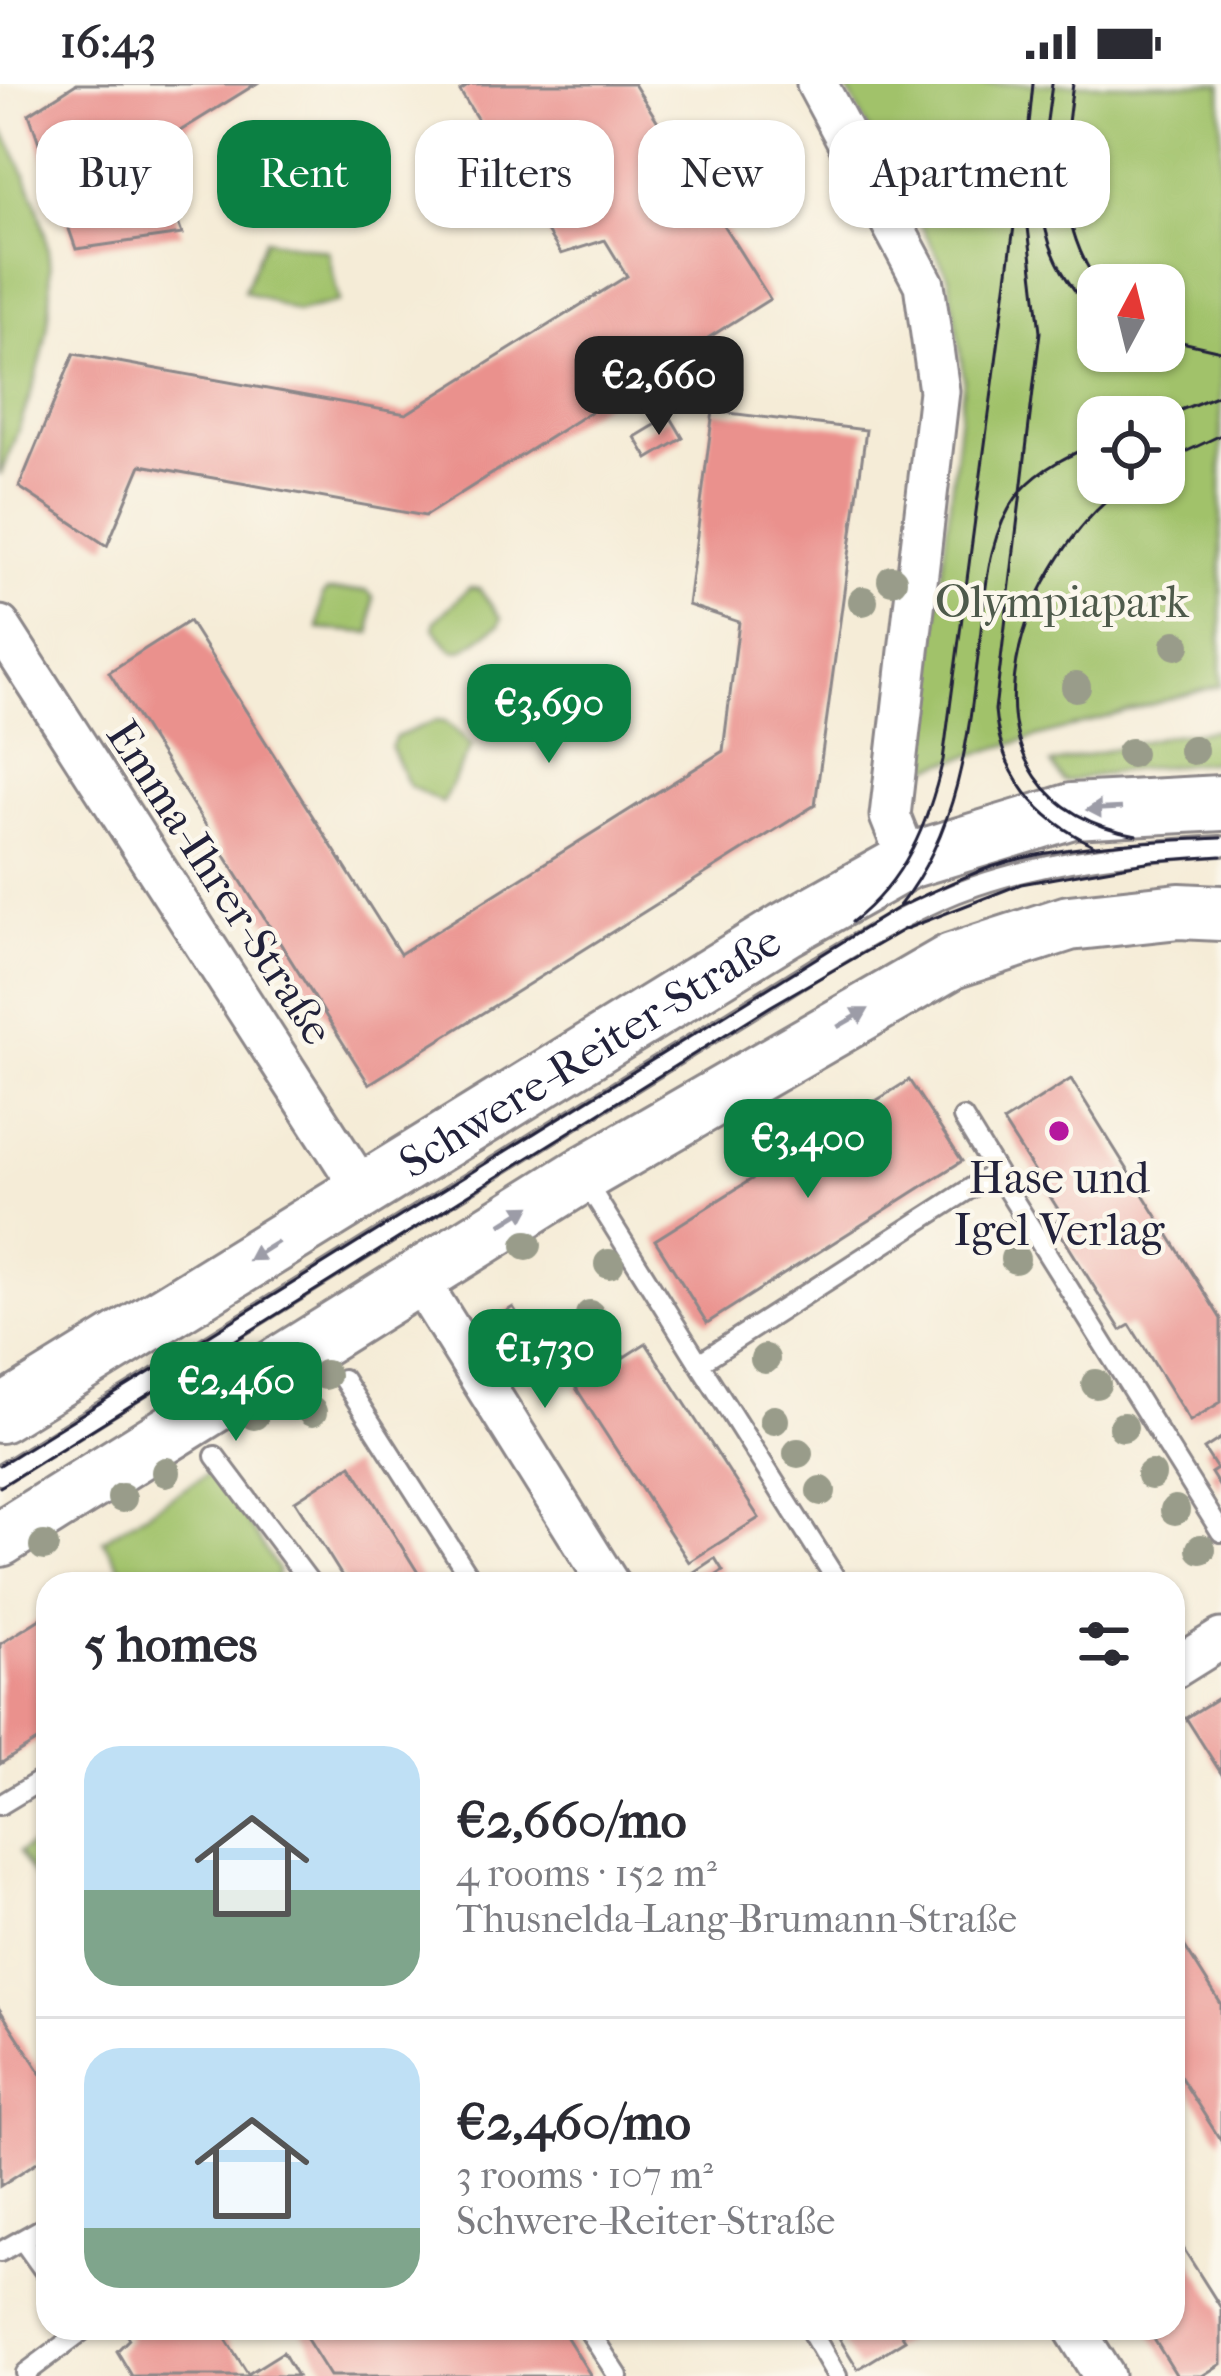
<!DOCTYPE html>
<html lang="en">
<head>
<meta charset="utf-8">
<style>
	:root { --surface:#fff; --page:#f7f7f7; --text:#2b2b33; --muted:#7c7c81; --line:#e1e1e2; --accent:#0b8043 }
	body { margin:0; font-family:"IM FELL French Canon",serif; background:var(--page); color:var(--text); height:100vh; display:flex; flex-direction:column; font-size:45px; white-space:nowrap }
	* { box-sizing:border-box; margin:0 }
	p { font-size:39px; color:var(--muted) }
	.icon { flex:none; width:66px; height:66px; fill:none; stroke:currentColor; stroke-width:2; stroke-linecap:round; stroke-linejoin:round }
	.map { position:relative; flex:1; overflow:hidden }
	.drawer { position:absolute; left:36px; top:1488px; width:1149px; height:768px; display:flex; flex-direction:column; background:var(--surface); border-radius:36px; box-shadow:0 3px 9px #0004 }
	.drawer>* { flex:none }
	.banner { position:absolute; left:36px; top:36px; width:1149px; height:108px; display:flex; gap:24px }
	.needle { width:78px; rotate:7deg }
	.tools { position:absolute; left:1077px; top:180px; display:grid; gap:24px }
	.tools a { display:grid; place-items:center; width:108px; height:108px; border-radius:24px; background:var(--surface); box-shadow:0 3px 9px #0004; font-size:60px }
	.price { position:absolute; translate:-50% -102px; padding:0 27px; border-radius:24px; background:var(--accent); color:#fff; font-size:39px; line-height:78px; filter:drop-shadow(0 3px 6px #0008) }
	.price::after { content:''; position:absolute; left:50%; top:72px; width:36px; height:27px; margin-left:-18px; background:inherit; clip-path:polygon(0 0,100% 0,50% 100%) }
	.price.active { background:#222; color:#fff }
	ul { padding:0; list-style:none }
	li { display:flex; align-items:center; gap:36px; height:300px; padding:0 48px }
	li+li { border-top:3px solid var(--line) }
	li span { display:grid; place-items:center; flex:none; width:336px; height:240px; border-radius:36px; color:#555 }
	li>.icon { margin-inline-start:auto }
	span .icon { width:144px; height:144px; fill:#fffc; stroke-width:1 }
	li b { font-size:51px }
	h2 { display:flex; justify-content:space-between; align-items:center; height:144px; padding:0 48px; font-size:51px }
	.pill { padding:0 42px; border-radius:36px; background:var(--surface); box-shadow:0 3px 9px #0004; font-size:42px; line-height:108px }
	.pill.active { background:var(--accent); color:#fff }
	.status { display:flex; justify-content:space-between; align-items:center; height:84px; padding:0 60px; background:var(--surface); direction:ltr }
	.status svg { height:33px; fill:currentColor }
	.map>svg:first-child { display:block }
	.green { fill:#a1c26a; stroke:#627252; stroke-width:3; fill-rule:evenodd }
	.building { fill:#ea918d }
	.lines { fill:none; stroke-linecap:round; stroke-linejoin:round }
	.service-casing { stroke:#8c8789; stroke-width:24 }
	.minor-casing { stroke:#8c8789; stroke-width:45 }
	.secondary-casing { stroke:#8c8789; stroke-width:60 }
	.service { stroke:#fff; stroke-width:18 }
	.minor { stroke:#fff; stroke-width:39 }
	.secondary { stroke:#fff; stroke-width:54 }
	.tram { stroke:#22223b; stroke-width:3 }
	.tree { fill:#999c8a }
	.oneway { fill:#9c9ca7 }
	.poi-dot { fill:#b5179e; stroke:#fbf7ec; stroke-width:4.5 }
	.labels { text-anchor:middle; stroke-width:9; stroke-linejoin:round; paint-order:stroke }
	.park-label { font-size:45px; fill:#4e5a4b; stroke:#fbf7ec }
	.street-label { font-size:45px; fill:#22223b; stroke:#fbf7ec }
	.poi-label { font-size:45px; fill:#22223b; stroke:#fbf7ec }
</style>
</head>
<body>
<div class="status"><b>16:43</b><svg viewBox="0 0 49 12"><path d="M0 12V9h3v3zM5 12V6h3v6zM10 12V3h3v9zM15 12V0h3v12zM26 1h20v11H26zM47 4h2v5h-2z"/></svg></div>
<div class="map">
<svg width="1221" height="2292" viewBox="0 0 1221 2292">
	<rect width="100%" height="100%" fill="#fbf7ec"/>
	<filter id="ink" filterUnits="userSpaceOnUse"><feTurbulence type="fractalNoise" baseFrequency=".00833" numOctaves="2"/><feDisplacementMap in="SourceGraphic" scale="24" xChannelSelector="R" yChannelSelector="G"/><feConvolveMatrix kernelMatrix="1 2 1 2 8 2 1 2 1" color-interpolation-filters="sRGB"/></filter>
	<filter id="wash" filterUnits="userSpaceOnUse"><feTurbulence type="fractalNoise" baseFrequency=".004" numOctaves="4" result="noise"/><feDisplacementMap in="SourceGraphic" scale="48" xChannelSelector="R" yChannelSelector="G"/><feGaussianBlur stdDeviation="2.7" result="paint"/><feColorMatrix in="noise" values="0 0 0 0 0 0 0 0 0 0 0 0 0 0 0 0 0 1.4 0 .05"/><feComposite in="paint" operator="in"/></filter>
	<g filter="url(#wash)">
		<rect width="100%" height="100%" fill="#f5ecd7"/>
		<path class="green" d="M844,0H1221V601L919,686L964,295L949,193ZM1098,201H1164V267H1098ZM1098,333H1164V399H1098Z
			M0,42C79,177 55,256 0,392Z
			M265,155L328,167L339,218L297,228L244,207Z
			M469,504L479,505L501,534L499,541L461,567L452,566L434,544L435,537Z
			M327,507H367L373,513L371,549L318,545L322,512Z
			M437,636L445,637L472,661L442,719L408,701L391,664L396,653Z
			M1221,645V677L1118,687L1064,698L1051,680L1165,652Z
			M214,1386L278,1486L276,1500H131L103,1456Z
			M43,1756L48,1764V1817L19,1768Z"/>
		<g id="blocks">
			<path class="building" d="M76,0H256L151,65L182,150L76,165L29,30Z
				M471,0H634L770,215L425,432L141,381L107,462L19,403L74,270L406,330L627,192L605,156L561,170L460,7Z
				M713,327L866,346L815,721L369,1000L109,588L189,537L400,870L723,667L739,538L688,521Z
				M670,332L683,354L648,375L635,353Z
				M1071,995L1221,1235V1318L1190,1337L1130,1241L1121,1246L1054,1139L1063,1133L1003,1038Z
				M909,996L962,1077L707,1239L655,1156Z
				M513,1223L534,1257L509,1273L488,1239Z
				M646,1259L759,1434L689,1478L576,1304Z
				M1221,1354V1405L1211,1389L1217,1385L1204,1365Z
				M351,1381L425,1500H347L295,1417Z
				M715,1474L723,1487L703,1500H685L682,1496Z
				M48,1530V1650L0,1680V1560Z
				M1221,1612V1689L1186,1634Z
				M1173,1844L1221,1920V2057L1173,1981Z
				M0,1926L48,2000V2071L0,2102Z
				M1173,2148L1221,2224V2280L1202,2292H1177L1147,2244H1173Z
				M122,2244H219L248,2290L283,2268L297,2292H132L117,2267L129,2255Z
				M300,2244H561L591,2292H330Z
				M833,2244H897L905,2256L858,2285Z"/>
		</g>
	</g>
	<g filter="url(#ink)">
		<use href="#blocks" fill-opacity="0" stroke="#8c8789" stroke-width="3"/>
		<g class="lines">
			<g class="service-casing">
				<path id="service" d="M963,1034L996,1088
					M584,1095L699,1279
					M343,1295L474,1500
					M215,1372L311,1500
					M0,1391L819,882C869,852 920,821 975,802C1053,775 1139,767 1221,762
					M839,1500L699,1279L996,1088L1221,1448
					M0,1721L48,1692
					M23,2157L48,2192
					M0,2168L48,2141
					M587,2244L618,2292
					M809,2244L837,2292
					M27,2292L26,2289L86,2244"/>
			</g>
			<g class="minor-casing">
				<path id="minor" d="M817,0L924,200L939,307L890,732L908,777
					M0,542L362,1105
					M417,1193L609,1500
					M1173,1585L1221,1555
					M1074,2244L1104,2292"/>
			</g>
			<g class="secondary-casing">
				<g id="secondary">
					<path id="s1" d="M0,1331L785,846L908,777L1072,727L1221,719"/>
					<path d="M0,1455L582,1091L952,877L1069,839L1179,827L1221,829"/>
				</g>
			</g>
			<use href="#service" class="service"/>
			<use href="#minor" class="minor"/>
			<use href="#secondary" class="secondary"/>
			<path class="tram" d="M1033,0L1023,99L1040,248L995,626C1001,692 1036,734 1095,762
				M1052,0C1040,91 1023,162 1098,232
				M1073,0C1063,72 1055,138 1099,201
				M1164,254L1221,267
				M1163,333L1221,310
				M1164,378L1221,351
				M1129,399C1010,483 940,716 1137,751
				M899,822C960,745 969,650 980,555C986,504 987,449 1021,407C1041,384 1071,370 1098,359
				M852,838C905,797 928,740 943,676L1016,127
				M0,1381L897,824C928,810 959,794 991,783C1064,759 1145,758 1221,754
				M0,1403L771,922L903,846L1021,800L1152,777L1221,772"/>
		</g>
		<g class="tree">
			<circle cx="892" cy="496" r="15"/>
			<circle cx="863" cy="517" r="15"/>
			<circle cx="1176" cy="561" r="15"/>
			<circle cx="1076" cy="603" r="15"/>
			<circle cx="1193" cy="666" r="15"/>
			<circle cx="1131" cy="669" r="15"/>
			<circle cx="527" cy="1161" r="15"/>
			<circle cx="1015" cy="1175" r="15"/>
			<circle cx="609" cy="1180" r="15"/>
			<circle cx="590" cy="1231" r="15"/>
			<circle cx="765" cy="1275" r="15"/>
			<circle cx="325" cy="1291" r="15"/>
			<circle cx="1096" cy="1300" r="15"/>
			<circle cx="312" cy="1328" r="15"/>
			<circle cx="254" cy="1331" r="15"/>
			<circle cx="774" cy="1336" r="15"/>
			<circle cx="1123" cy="1343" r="15"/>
			<circle cx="798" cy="1369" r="15"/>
			<circle cx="166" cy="1388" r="15"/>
			<circle cx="1151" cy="1391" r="15"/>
			<circle cx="821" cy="1407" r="15"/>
			<circle cx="122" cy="1414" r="15"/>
			<circle cx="1175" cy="1426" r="15"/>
			<circle cx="44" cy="1462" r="15"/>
			<circle cx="1201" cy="1465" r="15"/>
		</g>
		<defs><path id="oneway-solid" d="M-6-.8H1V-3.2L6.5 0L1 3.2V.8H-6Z" transform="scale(3)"/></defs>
		<g class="oneway">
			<use href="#oneway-solid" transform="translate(1104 725) rotate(177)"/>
			<use href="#oneway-solid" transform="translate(853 934) rotate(-30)"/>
			<use href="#oneway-solid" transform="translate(516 1131) rotate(-32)"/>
			<use href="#oneway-solid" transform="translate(263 1167) rotate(148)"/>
		</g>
	</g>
	<circle class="poi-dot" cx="1059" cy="1047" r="12"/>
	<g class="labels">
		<g class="park-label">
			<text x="1062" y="533">Olympiapark</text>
		</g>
		<g class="street-label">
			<text transform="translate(221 798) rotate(57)" y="16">Emma-Ihrer-Straße</text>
			<text dy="16" stroke="none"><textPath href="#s1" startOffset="693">Schwere-Reiter-Straße</textPath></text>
		</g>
		<g class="poi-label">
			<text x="1059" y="1109">Hase und<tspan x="1059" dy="52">Igel Verlag</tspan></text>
		</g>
	</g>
</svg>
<div class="tools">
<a><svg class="needle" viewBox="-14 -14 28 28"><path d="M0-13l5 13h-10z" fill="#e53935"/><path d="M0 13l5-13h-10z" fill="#7c7c81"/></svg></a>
<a><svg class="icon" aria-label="locate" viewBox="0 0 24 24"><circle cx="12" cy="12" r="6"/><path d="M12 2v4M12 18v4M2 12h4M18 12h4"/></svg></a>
</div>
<b class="price active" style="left:659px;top:354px">€2,660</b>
<b class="price" style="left:549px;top:682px">€3,690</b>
<b class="price" style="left:808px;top:1117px">€3,400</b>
<b class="price" style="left:545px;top:1327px">€1,730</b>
<b class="price" style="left:236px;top:1360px">€2,460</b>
<div class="banner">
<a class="pill">Buy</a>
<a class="pill active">Rent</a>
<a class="pill">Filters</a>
<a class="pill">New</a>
<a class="pill">Apartment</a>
</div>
<section class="drawer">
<h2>5 homes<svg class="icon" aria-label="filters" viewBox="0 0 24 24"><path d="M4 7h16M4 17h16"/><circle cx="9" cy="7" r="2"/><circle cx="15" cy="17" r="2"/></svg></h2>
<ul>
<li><span style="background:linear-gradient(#bfe0f5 60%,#7fa58c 0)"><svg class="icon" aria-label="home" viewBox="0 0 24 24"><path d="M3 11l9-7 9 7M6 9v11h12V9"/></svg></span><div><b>€2,660/mo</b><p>4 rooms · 152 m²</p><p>Thusnelda-Lang-Brumann-Straße</p></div></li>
<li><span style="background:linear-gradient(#bfe0f5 75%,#7fa58c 0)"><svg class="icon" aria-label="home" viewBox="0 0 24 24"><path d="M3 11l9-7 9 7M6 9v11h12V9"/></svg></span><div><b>€2,460/mo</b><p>3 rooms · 107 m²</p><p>Schwere-Reiter-Straße</p></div></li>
</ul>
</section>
</div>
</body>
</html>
